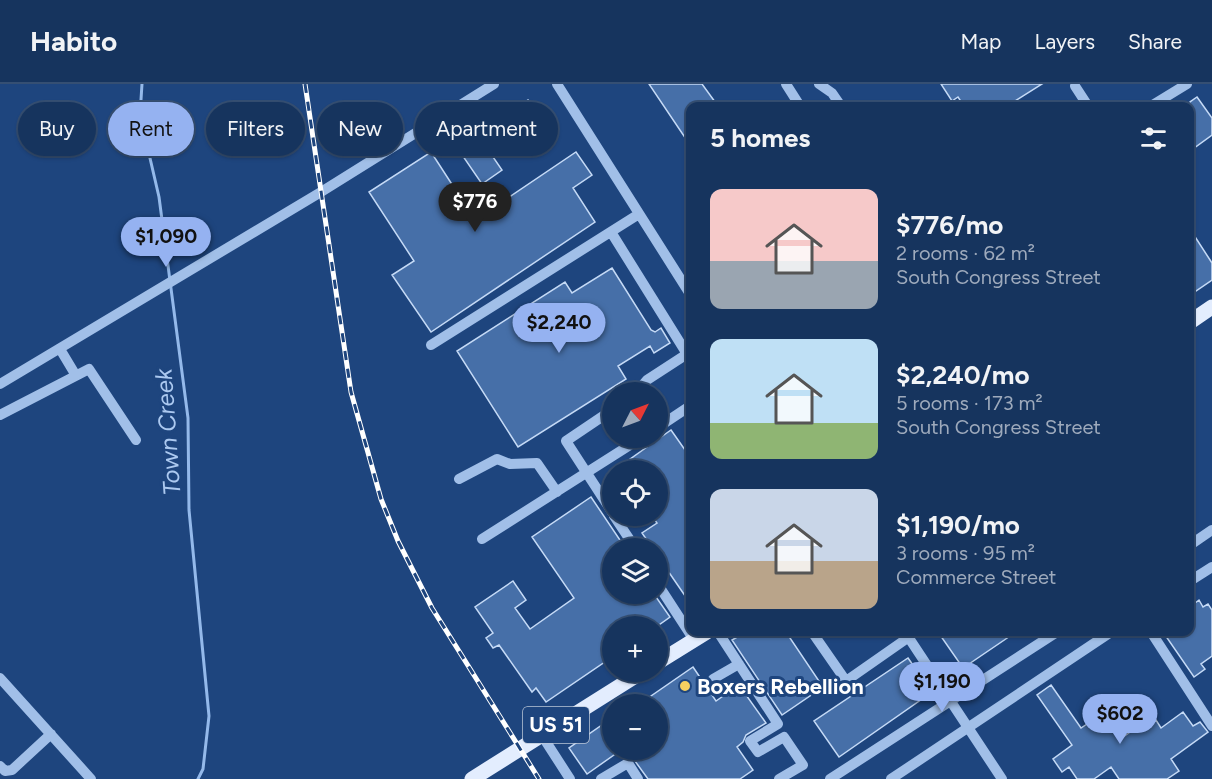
<!DOCTYPE html>
<html lang="en">
<head>
<meta charset="utf-8">
<style>
	:root { --surface:#16345e; --page:#1f3c64; --text:#f1f3f6; --muted:#9eaabc; --line:#354f73; --accent:#95b2f1 }
	body { margin:0; font-family:Figtree,sans-serif; background:var(--page); color:var(--text); height:100vh; display:flex; flex-direction:column; font-size:22px; white-space:nowrap }
	* { box-sizing:border-box; margin:0 }
	p { font-size:20px; color:var(--muted) }
	.icon { flex:none; width:33px; height:33px; fill:none; stroke:currentColor; stroke-width:2; stroke-linecap:round; stroke-linejoin:round }
	.map { position:relative; flex:1; overflow:hidden }
	.sheet { position:absolute; left:686px; top:18px; width:508px; height:534px; display:flex; flex-direction:column; background:var(--surface); border-radius:12px; box-shadow:0 2px 4px #0004,0 0 0 2px var(--line) }
	.sheet>* { flex:none }
	.guide { position:absolute; left:18px; top:18px; width:570px; height:54px; display:flex; gap:12px }
	.needle { width:39px; rotate:48deg }
	.tools { position:absolute; left:602px; top:298px; display:grid; gap:12px }
	.tools a { display:grid; place-items:center; width:66px; height:66px; border-radius:50%; background:var(--surface); box-shadow:0 2px 4px #0004,0 0 0 2px var(--line); font-size:30px }
	.price { position:absolute; translate:-50% -51px; padding:0 14px; border-radius:21px; background:var(--accent); color:#111; font-size:20px; line-height:39px; filter:drop-shadow(0 2px 3px #0008) }
	.price::after { content:''; position:absolute; left:50%; top:36px; width:18px; height:14px; margin-left:-9px; background:inherit; clip-path:polygon(0 0,100% 0,50% 100%) }
	.price.selected { background:#222; color:#fff }
	ul { padding:0; list-style:none }
	li { display:flex; align-items:center; gap:18px; height:150px; padding:0 24px }
	li span { display:grid; place-items:center; flex:none; width:168px; height:120px; border-radius:12px; color:#555 }
	li>.icon { margin-inline-start:auto }
	span .icon { width:72px; height:72px; fill:#fffc; stroke-width:1 }
	li b { font-size:26px }
	h2 { display:flex; justify-content:space-between; align-items:center; height:72px; padding:0 24px; font-size:26px }
	.pill { padding:0 21px; border-radius:27px; background:var(--surface); box-shadow:0 2px 4px #0004,0 0 0 2px var(--line); font-size:21px; line-height:54px }
	.pill.selected { background:var(--accent); color:#111 }
	header { display:flex; align-items:center; gap:36px; box-sizing:border-box; height:84px; padding:0 30px; background:var(--surface); border-bottom:2px solid var(--line) }
	header strong { font-size:28px }
	nav { display:flex; gap:33px; margin-inline-start:auto; font-size:21px }
	.map>svg:first-child { display:block }
	.lines { fill:none; stroke-linecap:round; stroke-linejoin:round }
	.stream { stroke:#94b9ea; stroke-width:3 }
	.building { fill:#466fa8; stroke:#c5daf6; stroke-width:1.5 }
	.minor { stroke:#a1bfe8; stroke-width:10 }
	.major { stroke:#e3edfe; stroke-width:15 }
	.rail-casing { stroke:#fff; stroke-width:5 }
	.rail { stroke:#1e457e; stroke-width:3; stroke-dasharray:9; stroke-linecap:butt }
	.poi-dot { fill:#f7d060; stroke:#1e457e; stroke-width:2 }
	.labels { text-anchor:middle; stroke-width:6; stroke-linejoin:round; paint-order:stroke }
	.shield { fill:#1e457e; stroke:#bcc7d8; stroke-width:1.5 }
	.shield-label { font-size:21px; font-weight:bold; fill:#fff }
	.poi-label { font-size:22px; font-weight:bold; fill:#fff; stroke:#1e457e; text-anchor:start }
	.water-label { font-size:24px; font-style:italic; fill:#acc9f0; stroke:#1e457e }
</style>
</head>
<body>
<header>
<strong>Habito</strong>
<nav><a>Map</a><a>Layers</a><a>Share</a></nav>
</header>
<div class="map">
<svg width="1212" height="695" viewBox="0 0 1212 695">
	<rect width="100%" height="100%" fill="#1e457e"/>
	<g class="lines">
		<path class="stream" d="M142,0L140,31L159,113L188,334L189,426L209,632L203,685L198,695"/>
	</g>
	<path class="building" d="M649,0H702L718,22H690V61Z
		M941,0H1042L1007,22H964L958,13L952,17Z
		M1197,13L1212,34V51L1190,67V18Z
		M528,16L554,57L529,72L504,31Z
		M469,38L502,86L482,100L454,59L449,63L444,56Z
		M431,68L475,136L576,68L592,91L573,104L595,138L431,248L392,191L414,177L369,108Z
		M1190,145L1212,179V196L1190,211Z
		M612,184L651,246L655,248L661,244L670,259L654,269L650,262L618,282L626,295L518,363L457,267L565,198L572,209Z
		M671,346L690,373V519L657,471V465H653L642,449L657,439L652,432H657V387H632L626,378Z
		M591,413L626,465H612V510H654L670,533L656,543H612V573L546,618L536,604L532,608L499,561L493,564L486,554L493,549L475,523L513,497L526,516L515,524L530,545L574,514L532,453Z
		M1199,516L1203,523L1208,520L1212,526V572L1201,580L1205,585L1194,593L1163,548H1190V523Z
		M746,548H786L823,603L782,631L732,556Z
		M938,548H1016L963,584Z
		M908,574L932,608L839,673L814,637Z
		M693,583L716,617L739,601L766,639L746,651L743,658L737,663L753,686L740,695H648L627,666H657V621H638Z
		M1051,601L1081,644L1102,630L1119,656L1147,636L1149,640L1156,636L1161,644L1183,628L1193,642L1200,638L1208,648L1171,675L1179,687L1167,695H1119L1111,683L1094,695H1077L1069,683L1062,688L1053,675L1072,661L1037,611Z
		M612,634V666H621L587,690L569,664Z"/>
	<g class="lines">
		<path class="minor" d="M557,0L690,210
			M786,0L800,22
			M819,0L832,9L841,22
			M1075,2L1088,22
			M1151,22L1187,0
			M611,148L687,270L647,296L636,309
			M431,261L639,130
			M60,265L75,290
			M0,300L321,108L494,0
			M612,326L566,357L612,428
			M0,331L89,285L136,356
			M657,344L690,322
			M459,395L497,375L510,380L537,379L557,408
			M614,432L636,465
			M482,455L641,354
			M1190,461L1212,446
			M1190,497L1212,483
			M657,499L694,556
			M718,548L778,640L750,657L758,668L784,653L803,681L779,695
			M812,548L846,597L909,553
			M905,548L1002,695
			M1151,548L1212,642
			M0,594L91,695
			M713,595L739,580
			M541,650L570,695
			M0,682L5,687L12,686L51,650
			M601,695L628,679L638,695
			M830,695L1057,548
			M891,695L1111,548"/>
		<path class="major" d="M1190,238L1212,223
			M657,579L707,548
			M472,695L642,588"/>
		<g class="rail-casing">
			<path id="rail" d="M305,0L351,308L381,415L398,457L432,524L539,695"/>
		</g>
		<use href="#rail" class="rail"/>
	</g>
	<circle class="poi-dot" cx="685" cy="602" r="6"/>
	<g class="labels">
		<rect class="shield" x="523" y="623" width="66" height="36" rx="4.5"/>
		<g class="shield-label">
			<text x="556" y="648">US 51</text>
		</g>
		<g class="poi-label">
			<text x="697" y="610">Boxers Rebellion</text>
		</g>
		<g class="water-label">
			<text transform="translate(168 348) rotate(-94)" y="8">Town Creek</text>
		</g>
	</g>
</svg>
<div class="tools">
<a><svg class="needle" viewBox="-14 -14 28 28"><path d="M0-13l5 13h-10z" fill="#e53935"/><path d="M0 13l5-13h-10z" fill="#9eaabc"/></svg></a>
<a><svg class="icon" aria-label="locate" viewBox="0 0 24 24"><circle cx="12" cy="12" r="6"/><path d="M12 2v4M12 18v4M2 12h4M18 12h4"/></svg></a>
<a><svg class="icon" aria-label="layers" viewBox="0 0 24 24"><path d="M12 4l9 5-9 5-9-5zM3 14l9 5 9-5"/></svg></a>
<a>+</a>
<a>−</a>
</div>
<b class="price selected" style="left:475px;top:149px">$776</b>
<b class="price" style="left:166px;top:184px">$1,090</b>
<b class="price" style="left:559px;top:270px">$2,240</b>
<b class="price" style="left:942px;top:629px">$1,190</b>
<b class="price" style="left:1120px;top:661px">$602</b>
<div class="guide">
<a class="pill">Buy</a>
<a class="pill selected">Rent</a>
<a class="pill">Filters</a>
<a class="pill">New</a>
<a class="pill">Apartment</a>
</div>
<section class="sheet">
<h2>5 homes<svg class="icon" aria-label="filters" viewBox="0 0 24 24"><path d="M4 7h16M4 17h16"/><circle cx="9" cy="7" r="2"/><circle cx="15" cy="17" r="2"/></svg></h2>
<ul>
<li><span style="background:linear-gradient(#f6c9c9 60%,#9aa5b1 0)"><svg class="icon" aria-label="home" viewBox="0 0 24 24"><path d="M3 11l9-7 9 7M6 9v11h12V9"/></svg></span><div><b>$776/mo</b><p>2 rooms · 62 m²</p><p>South Congress Street</p></div></li>
<li><span style="background:linear-gradient(#bfe0f5 70%,#8fb573 0)"><svg class="icon" aria-label="home" viewBox="0 0 24 24"><path d="M3 11l9-7 9 7M6 9v11h12V9"/></svg></span><div><b>$2,240/mo</b><p>5 rooms · 173 m²</p><p>South Congress Street</p></div></li>
<li><span style="background:linear-gradient(#c9d6e8 60%,#b9a48a 0)"><svg class="icon" aria-label="home" viewBox="0 0 24 24"><path d="M3 11l9-7 9 7M6 9v11h12V9"/></svg></span><div><b>$1,190/mo</b><p>3 rooms · 95 m²</p><p>Commerce Street</p></div></li>
</ul>
</section>
</div>
</body>
</html>
